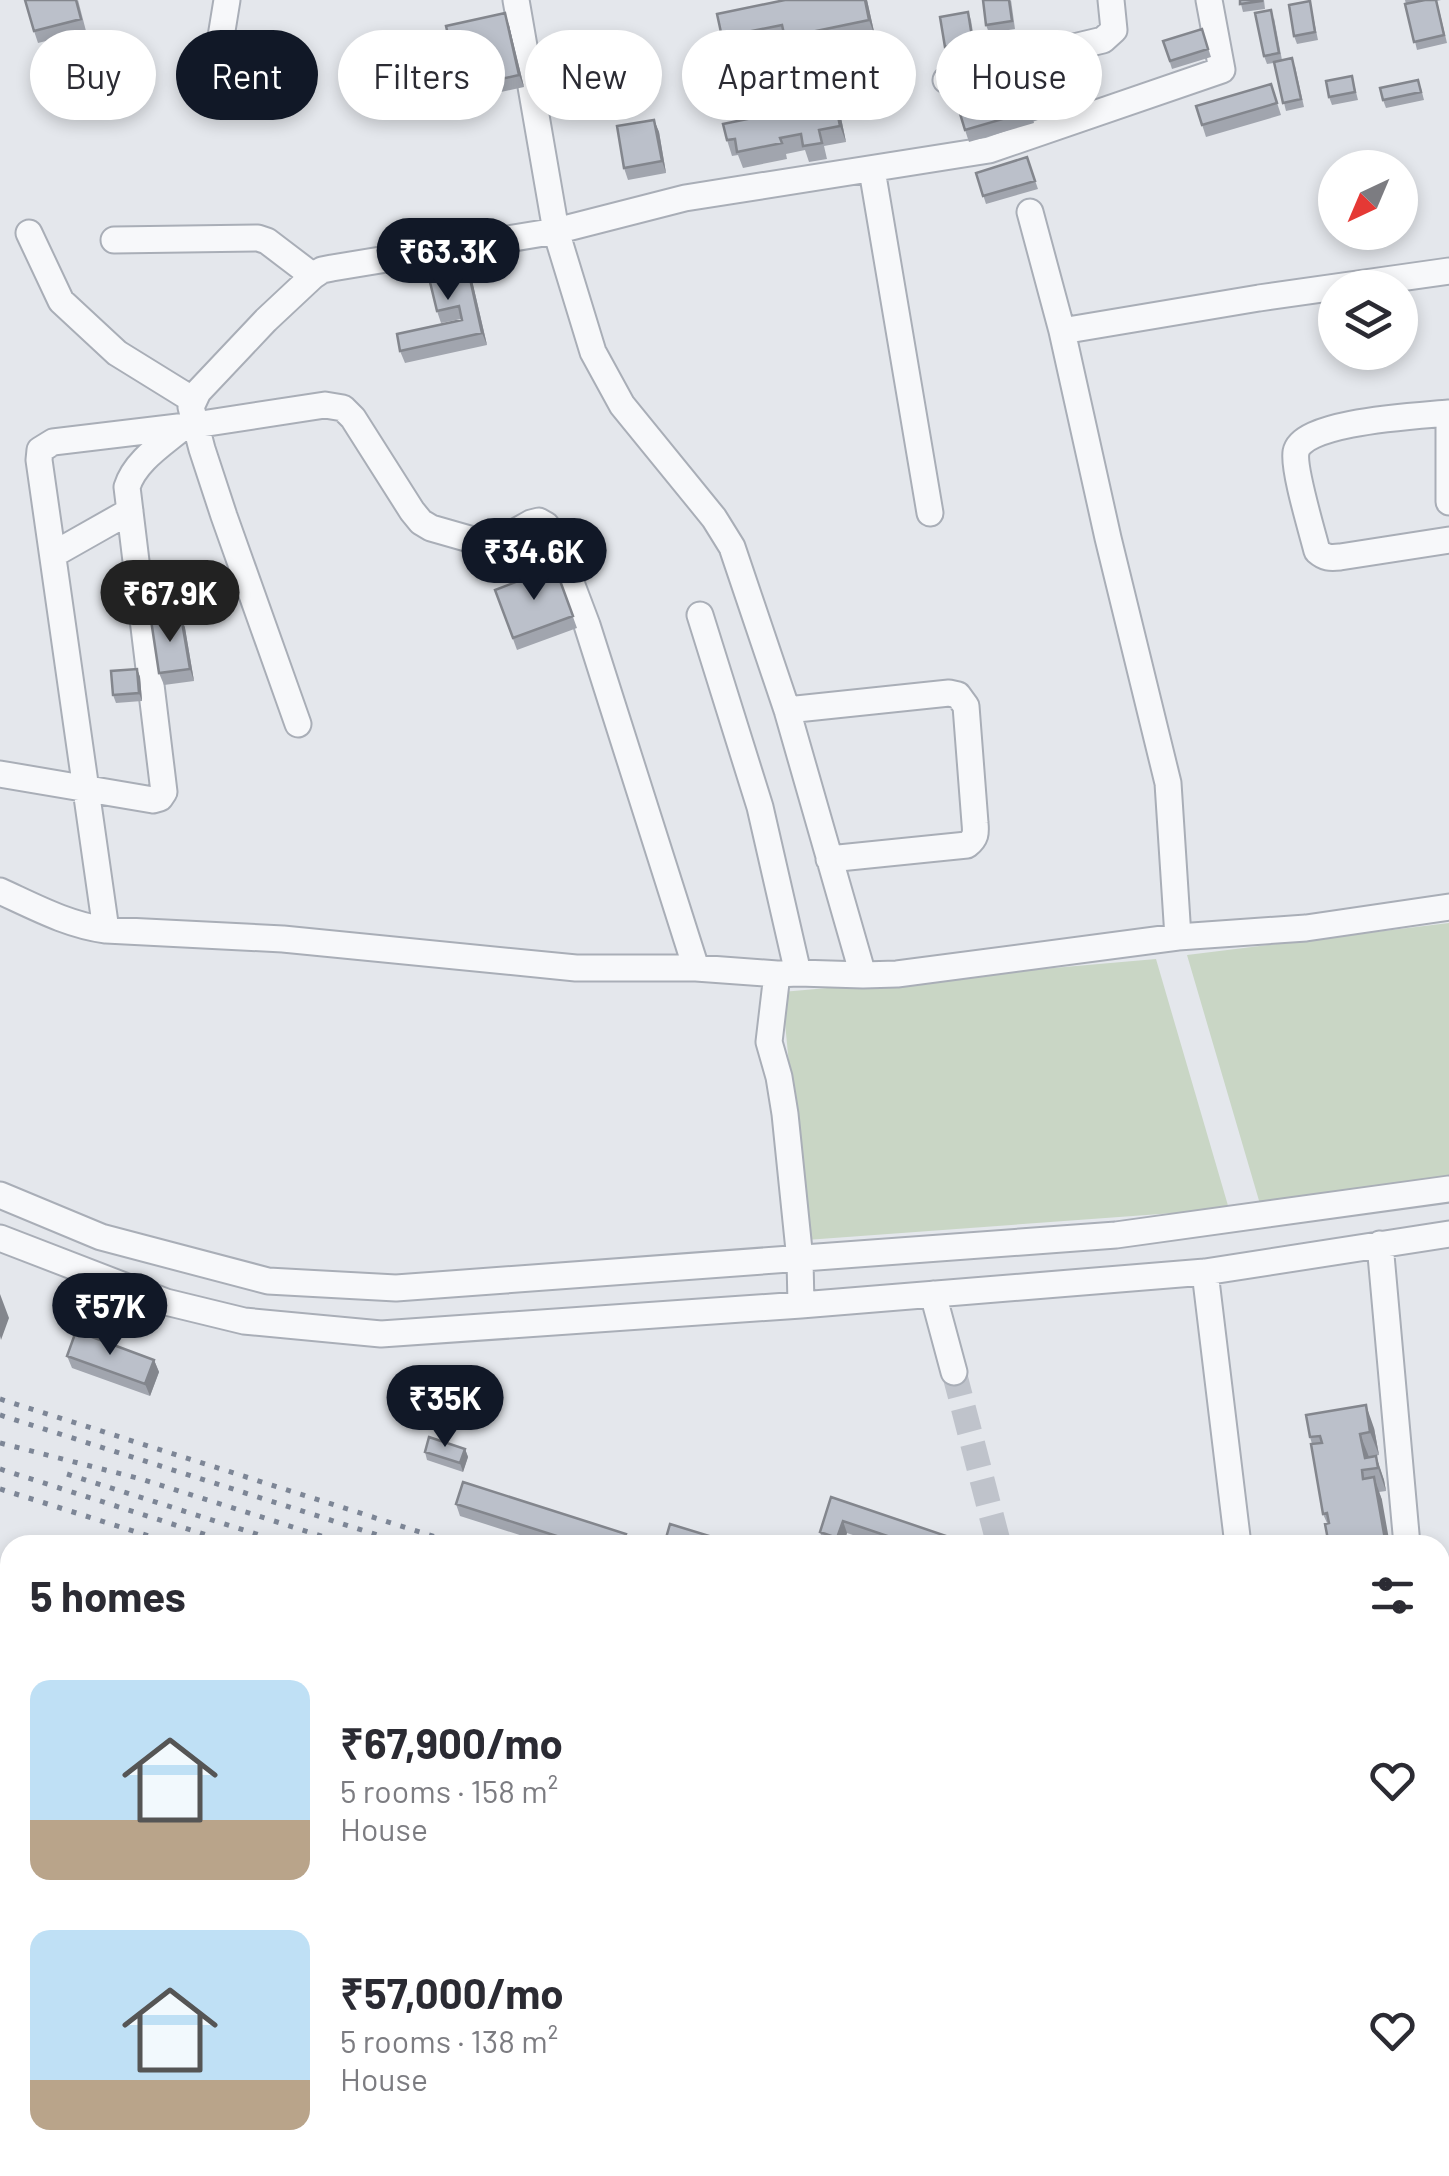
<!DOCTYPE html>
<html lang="en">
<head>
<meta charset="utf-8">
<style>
	:root { --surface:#fff; --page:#f2f2f3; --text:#2b2b33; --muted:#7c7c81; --accent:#111827 }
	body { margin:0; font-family:Barlow,sans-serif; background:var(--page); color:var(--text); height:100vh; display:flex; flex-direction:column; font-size:38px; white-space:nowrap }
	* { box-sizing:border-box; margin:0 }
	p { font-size:32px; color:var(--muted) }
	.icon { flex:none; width:55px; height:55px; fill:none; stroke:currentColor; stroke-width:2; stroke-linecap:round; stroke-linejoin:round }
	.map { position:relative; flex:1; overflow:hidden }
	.side { position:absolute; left:0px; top:1535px; width:1450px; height:642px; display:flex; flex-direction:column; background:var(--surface); border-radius:30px 30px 0 0; box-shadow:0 5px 15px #0003 }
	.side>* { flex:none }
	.top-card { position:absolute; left:30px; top:30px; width:1390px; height:90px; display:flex; gap:20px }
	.needle { width:65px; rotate:224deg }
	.fabs { position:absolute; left:1318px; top:150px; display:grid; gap:20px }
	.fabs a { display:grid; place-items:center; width:100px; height:100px; border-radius:50%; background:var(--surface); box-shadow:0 5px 15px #0003; font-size:50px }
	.price { position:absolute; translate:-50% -85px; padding:0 22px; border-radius:35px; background:var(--accent); color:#fff; font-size:32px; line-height:65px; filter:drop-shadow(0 2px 5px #0008) }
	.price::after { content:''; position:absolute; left:50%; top:60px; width:30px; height:22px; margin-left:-15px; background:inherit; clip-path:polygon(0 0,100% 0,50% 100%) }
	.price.selected { background:#222; color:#fff }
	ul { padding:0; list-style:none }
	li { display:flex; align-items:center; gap:30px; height:250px; padding:0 30px }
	li span { display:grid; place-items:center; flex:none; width:280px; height:200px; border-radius:20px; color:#555 }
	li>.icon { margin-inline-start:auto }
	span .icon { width:120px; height:120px; fill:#fffc; stroke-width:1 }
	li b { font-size:42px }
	h2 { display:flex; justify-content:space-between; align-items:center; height:120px; padding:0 30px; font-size:42px }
	.pill { padding:0 35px; border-radius:45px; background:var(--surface); box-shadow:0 5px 15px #0003; font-size:35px; line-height:90px }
	.pill.selected { background:var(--accent); color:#fff }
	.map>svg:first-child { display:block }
	.green { fill:#c9d6c5 }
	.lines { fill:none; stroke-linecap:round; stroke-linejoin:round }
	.minor-tunnel { stroke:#bfc3cb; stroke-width:25; stroke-dasharray:25 12; stroke-linecap:butt }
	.minor-casing { stroke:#a9aeb7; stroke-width:29 }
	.minor { stroke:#f7f8fa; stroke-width:25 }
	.rail { stroke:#7d8696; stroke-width:5; stroke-dasharray:5 10; stroke-linecap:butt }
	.wall { fill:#a1a5ae }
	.shaded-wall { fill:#83868d }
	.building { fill:#bbc0ca; stroke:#83868d; stroke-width:2.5 }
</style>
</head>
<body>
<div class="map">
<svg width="1449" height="2176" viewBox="0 0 1449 2176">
	<rect width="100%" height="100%" fill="#e4e7ec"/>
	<path class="green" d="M1449,923V1177L1260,1204L1187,955Z
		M1156,959L1229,1209L806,1240L782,992Z"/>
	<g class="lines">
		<path class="minor-tunnel" d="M954,1372L999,1545
			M1172,2168L1173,2176"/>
		<g class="minor-casing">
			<path id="minor" d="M516,0L556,231L593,352L622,405L714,518L732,547L787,710L863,975
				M219,49L227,0
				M946,80L1036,56L1103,40L1114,30L1111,0
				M872,170L930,513
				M1030,212L1062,331L1108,538L1168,783L1178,937
				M29,233L61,301L117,353L193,400
				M114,240L258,238L267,241L313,276
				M1062,331L1259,298L1449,271
				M1449,413C1420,416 1302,421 1296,452C1293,469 1312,531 1317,551C1325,558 1330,558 1340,557L1449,540
				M1449,429V502
				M54,554L130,511
				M700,615L760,807L798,973
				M787,710L949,693L958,695L966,706L975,823C976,833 976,838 967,845L829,859
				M298,724L224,516L202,449L191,407L198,392L266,320L313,276L322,270L332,268L556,231L685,198L989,150L1222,70L1209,0
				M0,774L153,800L160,798L164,792L127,487C135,461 163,444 183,427
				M0,891C35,907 68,925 106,930L283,939L576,968H696L777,974L798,973L863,975L897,974L1178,937L1306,928L1449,907
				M106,930L39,460L40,450L53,442L195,425L325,405L343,408L353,418L412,511L421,522L431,528L480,542L501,540L531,523L539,521L546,525L553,535L587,625L696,968
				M777,974L769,1042L779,1077L785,1114L800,1260L801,1305
				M0,1195L101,1237L268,1281L396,1288L1116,1235L1449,1189
				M0,1238L166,1302L244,1321L381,1334L801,1305L1205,1272L1449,1234
				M1380,1244L1407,1545
				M1205,1272L1238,1545
				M933,1294L954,1372
				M0,1724L10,1728
				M0,1856L10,1874
				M0,1958L10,1984
				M0,2126L10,2124
				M60,2168L87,2176
				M197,2168L224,2176
				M1198,2168V2176
				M1414,2168L1442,2176
				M281,2176L284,2168
				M692,2176L694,2168
				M874,2176L877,2168"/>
		</g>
		<use href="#minor" class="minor"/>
		<path class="rail" d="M0,1399L461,1545
			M0,1415L409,1545
			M0,1443L141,1479L350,1545
			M0,1469L238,1545
			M67,1474L291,1545
			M0,1489L178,1545
			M1440,1855L1449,1858
			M1440,1872L1449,1875
			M1440,1890L1449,1893
			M1440,1909L1449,1912
			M1440,1928L1449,1931
			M1440,1948L1449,1951"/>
	</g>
	<path class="wall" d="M78,0L86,31L38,43L34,31Z
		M785,0H867L875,36L798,52L803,77H806L814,101L840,113L846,142L824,146L827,159L809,162L805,150L786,154L787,159L743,168L738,155L732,156L727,140L762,116L764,81L755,47L728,53L722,37Z
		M1011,0L1015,29L989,33L986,25Z
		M1240,0H1264L1265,9L1243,12Z
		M1405,0H1441L1437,1L1447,43L1417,50Z
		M1310,1L1318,40L1297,44L1294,36Z
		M968,12L971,20L976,51L948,55L945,47Z
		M1274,18L1282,60L1295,66L1304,107L1286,111L1274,63L1267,64L1264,56Z
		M509,25L524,87L465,100L460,88Z
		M1202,29L1211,57L1172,69L1163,41Z
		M1021,77L1034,123L969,142L965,130Z
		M1271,84L1281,115L1206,137L1196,106Z
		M1354,84L1358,100L1332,105L1329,97Z
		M1421,88L1424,100L1386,108L1383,100Z
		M654,120L659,132L666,173L628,180L624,168Z
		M1027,157L1038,189L986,204L976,173Z
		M461,238L465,250L487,345L405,363L400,351L462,320L461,319L441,323L437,311L443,280L441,268L438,258Z
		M555,567L577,628L517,650L495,590Z
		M181,616L185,628L194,681L164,685L159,673Z
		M137,669L140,677L142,701L116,703L113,695Z
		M67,1356L154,1360L159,1372L150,1396L72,1368Z
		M1374,1428L1379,1455L1369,1457L1376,1456L1384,1480L1386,1491L1379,1492L1382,1500L1327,1523L1323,1514L1312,1444L1310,1437Z
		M465,1449L468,1457L463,1472L427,1460L425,1452Z
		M831,1497L960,1545H882L847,1533L843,1545L824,1544L820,1532Z
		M456,1504L630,1545H551L460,1516Z
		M365,2168H434L432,2176H376L375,2174L366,2171Z
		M516,2168H636L638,2174V2176H519Z
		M933,2168H984L981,2176H936Z
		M1034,2168H1108L1105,2176L1091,2172L1092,2176H1032Z"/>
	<path class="shaded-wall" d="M865,0H867L875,36L869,20Z
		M505,13L509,25L524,87L519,75Z
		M792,36L798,52L807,94L801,78Z
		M834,97L840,113L846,142L840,126Z
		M654,120L659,132L666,173L662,161Z
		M461,238L465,250L487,345L482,333Z
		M181,616L185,628L194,681L190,669Z
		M137,669L140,677L142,701L139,693Z
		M0,1294L9,1318L1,1340L0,1336Z
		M154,1360L159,1372L150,1396L145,1384Z
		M1366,1405L1374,1428L1379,1455L1370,1432Z
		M1360,1434L1369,1457L1365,1458Z
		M465,1449L468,1457L463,1472L460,1463Z
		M1376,1456L1384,1480L1386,1491L1378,1468Z
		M1374,1477L1382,1500L1390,1545H1386Z
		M843,1521L847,1533L843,1545H840L837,1538Z
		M626,1534L630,1545H622Z
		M385,2168H390L393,2176H388Z
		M423,2168H434L432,2176H425Z
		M629,2168H636L638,2176H632Z
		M972,2168H984L981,2176H974Z
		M1083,2168H1090L1092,2176H1082Z"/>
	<path class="building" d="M25,0H76L81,19L34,31Z
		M785,0H865L869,20L792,36L801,78L806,77L811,102L834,97L840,126L819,130L822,143L803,146L801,134L780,138L782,143L737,152L735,139L727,140L723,124L762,116L755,82L786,76L784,67L760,71L755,44L785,38L782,25L722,37L717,14Z
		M983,0H1009L1012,21L986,25Z
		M1240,0H1262V1L1240,4Z
		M1425,0H1436L1444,35L1414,42L1405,4Z
		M1310,1L1315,32L1294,36L1289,5Z
		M1271,10L1279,53L1264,56L1255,13Z
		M968,12L973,43L945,47L940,17Z
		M505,13L519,75L460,88L446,26Z
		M1202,29L1208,49L1170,61L1163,41Z
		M1292,58L1301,99L1283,103L1274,62Z
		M1016,65L1030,111L965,130L951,84Z
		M1352,76L1355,92L1329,97L1326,81Z
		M1418,80L1421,92L1383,100L1380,88Z
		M1271,84L1277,103L1202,125L1196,106Z
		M654,120L662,161L624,168L617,126Z
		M1027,157L1035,181L983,196L976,173Z
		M461,238L482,333L400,351L397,334L462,320L459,306L437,311L430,282L443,280L440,268L461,264L459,253L438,258L435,243Z
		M555,567L573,616L513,638L495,590Z
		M181,616L190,669L159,673L151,620Z
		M137,669L139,693L113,695L111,671Z
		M76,1331L154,1360L145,1384L67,1356Z
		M1366,1405L1370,1432L1360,1434L1365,1458L1376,1456L1378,1468L1362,1470L1363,1479L1374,1477L1386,1545H1329L1325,1524L1329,1523L1327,1513L1323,1514L1311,1444L1322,1443L1320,1436L1310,1437L1306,1415Z
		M429,1437L465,1449L460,1463L425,1452Z
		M463,1482L626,1534L622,1545H585L456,1504Z
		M831,1497L958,1540L957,1545H914L843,1521L837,1538L820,1532Z
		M670,1524L716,1538L714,1545H664Z
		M405,2168H414L411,2176L403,2173Z
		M517,2168H622L624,2175L525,2176L524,2174L519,2175Z
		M1034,2168H1084L1082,2175L1084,2176H1032Z"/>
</svg>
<div class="fabs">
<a><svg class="needle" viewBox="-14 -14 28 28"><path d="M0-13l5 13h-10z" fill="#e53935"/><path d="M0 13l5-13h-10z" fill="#7c7c81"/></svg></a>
<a><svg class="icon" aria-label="layers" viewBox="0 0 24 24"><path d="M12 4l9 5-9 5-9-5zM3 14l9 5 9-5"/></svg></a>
</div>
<b class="price" style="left:448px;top:303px">₹63.3K</b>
<b class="price" style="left:534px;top:603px">₹34.6K</b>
<b class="price selected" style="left:170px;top:645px">₹67.9K</b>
<b class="price" style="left:110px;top:1358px">₹57K</b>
<b class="price" style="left:445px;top:1450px">₹35K</b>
<div class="top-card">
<a class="pill">Buy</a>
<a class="pill selected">Rent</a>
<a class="pill">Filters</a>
<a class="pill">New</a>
<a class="pill">Apartment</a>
<a class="pill">House</a>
</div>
<section class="side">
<h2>5 homes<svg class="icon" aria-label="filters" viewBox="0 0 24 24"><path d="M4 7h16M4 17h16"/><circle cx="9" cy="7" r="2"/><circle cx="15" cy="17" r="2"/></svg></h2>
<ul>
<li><span style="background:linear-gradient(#bfe0f5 70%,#b9a48a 0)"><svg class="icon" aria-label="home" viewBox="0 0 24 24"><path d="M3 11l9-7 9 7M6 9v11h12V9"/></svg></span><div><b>₹67,900/mo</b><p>5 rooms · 158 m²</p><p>House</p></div><svg class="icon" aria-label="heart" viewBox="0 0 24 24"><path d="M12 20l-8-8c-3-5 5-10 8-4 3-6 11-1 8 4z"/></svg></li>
<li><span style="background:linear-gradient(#bfe0f5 75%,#b9a48a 0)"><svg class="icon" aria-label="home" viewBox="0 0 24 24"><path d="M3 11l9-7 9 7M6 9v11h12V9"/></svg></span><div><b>₹57,000/mo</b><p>5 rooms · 138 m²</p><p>House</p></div><svg class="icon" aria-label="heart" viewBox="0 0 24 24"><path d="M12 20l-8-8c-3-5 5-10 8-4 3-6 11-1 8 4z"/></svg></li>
</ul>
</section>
</div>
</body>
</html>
